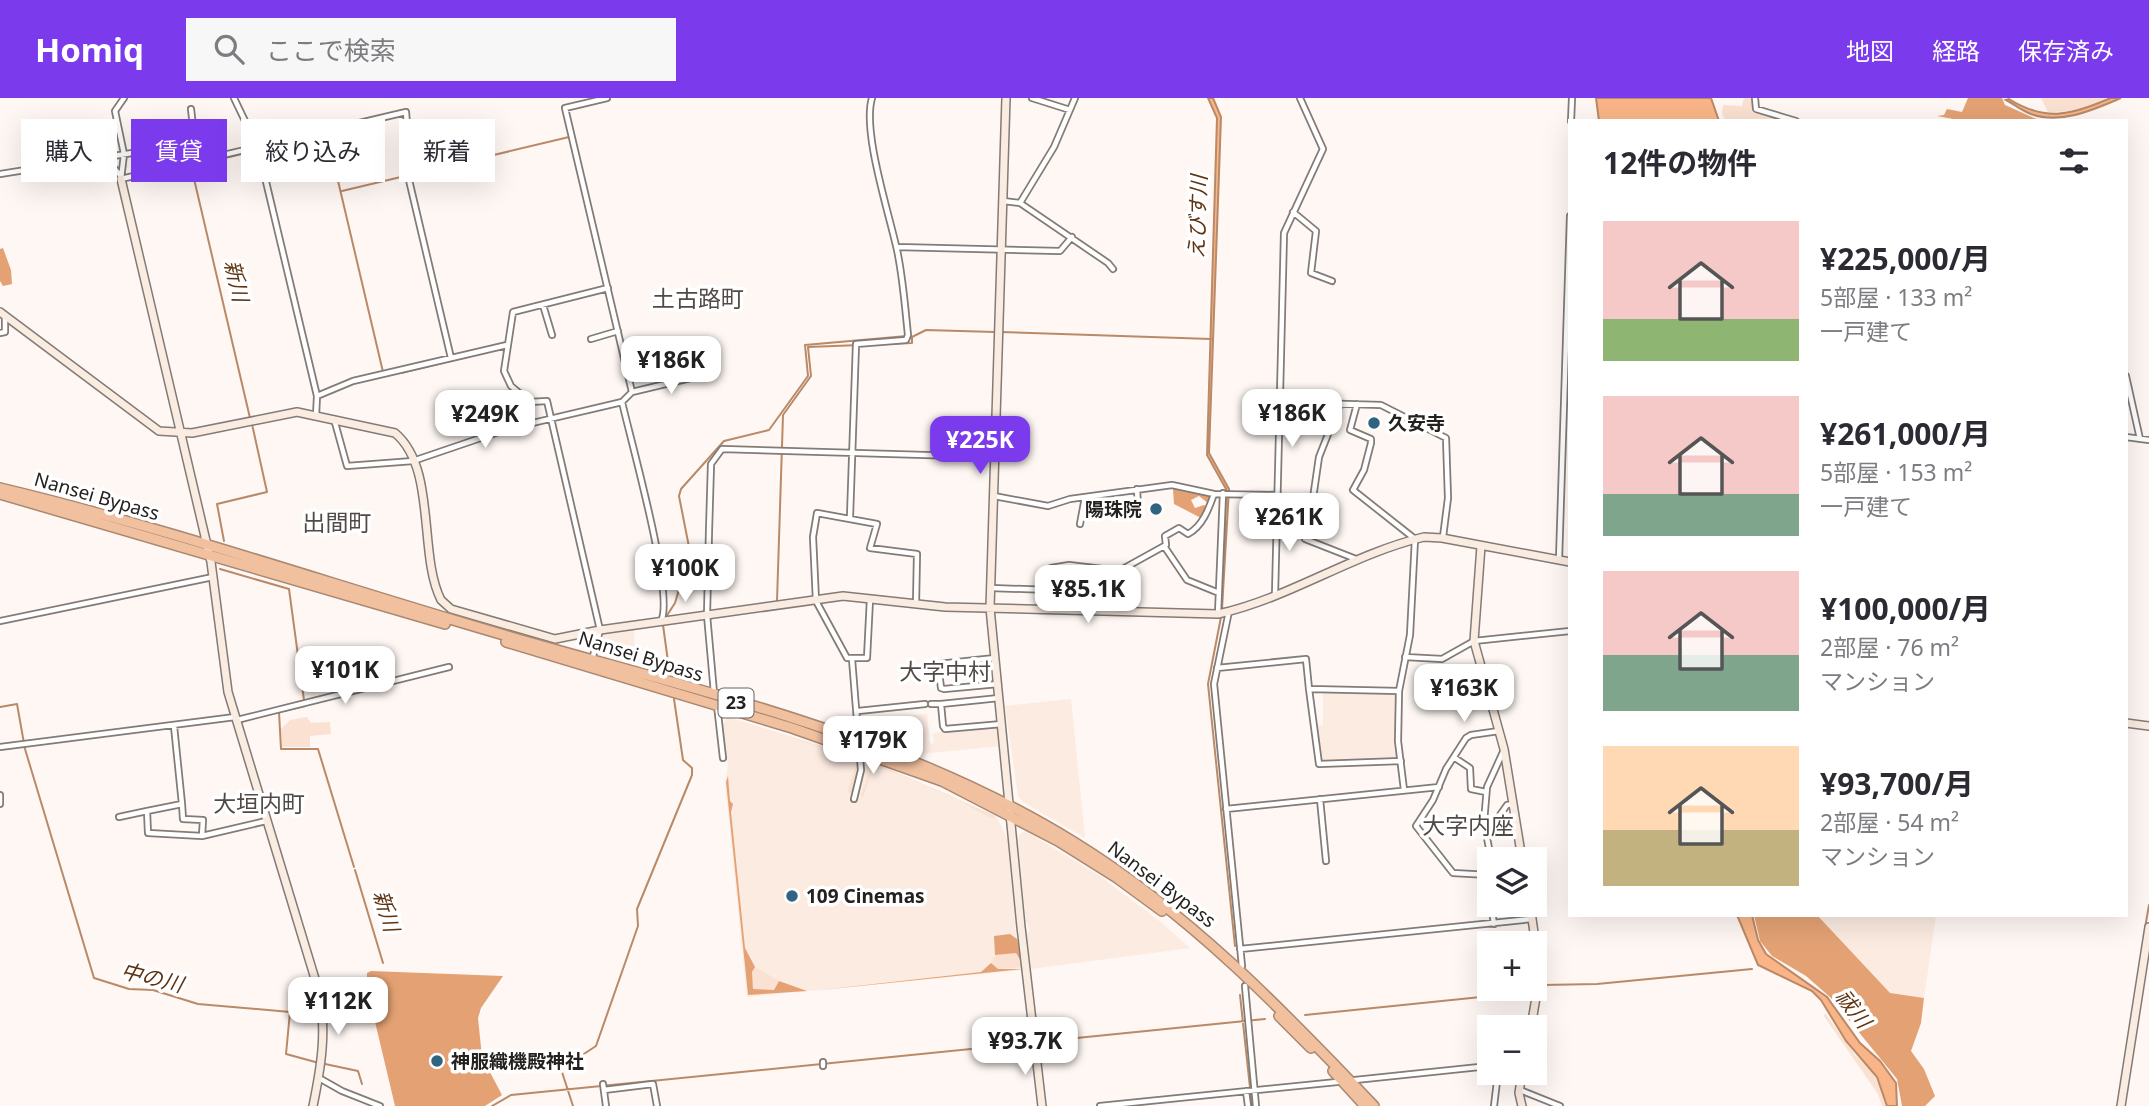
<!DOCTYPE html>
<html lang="ja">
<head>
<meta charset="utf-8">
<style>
	:root { --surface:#fff; --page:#f7f7f7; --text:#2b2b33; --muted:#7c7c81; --accent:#7c3aed }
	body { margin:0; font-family:"Noto Sans","Noto Sans JP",sans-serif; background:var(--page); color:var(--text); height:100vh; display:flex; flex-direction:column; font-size:26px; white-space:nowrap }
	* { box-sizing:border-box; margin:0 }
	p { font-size:23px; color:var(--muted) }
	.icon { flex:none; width:38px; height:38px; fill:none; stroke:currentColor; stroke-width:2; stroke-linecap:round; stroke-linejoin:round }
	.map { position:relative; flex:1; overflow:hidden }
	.drawer { position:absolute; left:1568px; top:21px; width:560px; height:798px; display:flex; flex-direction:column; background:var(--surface); border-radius:0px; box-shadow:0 7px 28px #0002 }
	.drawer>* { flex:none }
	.hud { position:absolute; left:21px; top:21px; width:665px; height:63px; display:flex; gap:14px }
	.fabs { position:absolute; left:1477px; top:749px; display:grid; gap:14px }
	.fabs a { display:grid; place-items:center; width:70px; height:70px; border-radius:0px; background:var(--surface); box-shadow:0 7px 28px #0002; font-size:35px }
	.price { position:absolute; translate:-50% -60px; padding:0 16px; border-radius:14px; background:#fff; color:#222; font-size:23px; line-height:46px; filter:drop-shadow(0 2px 4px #0008) }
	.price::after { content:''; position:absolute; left:50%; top:42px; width:21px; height:16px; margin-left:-10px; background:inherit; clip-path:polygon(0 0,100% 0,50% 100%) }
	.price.current { background:var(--accent); color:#fff }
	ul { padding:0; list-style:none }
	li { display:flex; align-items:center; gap:21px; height:175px; padding:0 35px }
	li span { display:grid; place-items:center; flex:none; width:196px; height:140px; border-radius:0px; color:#555 }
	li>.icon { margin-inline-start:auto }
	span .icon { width:84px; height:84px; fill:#fffc; stroke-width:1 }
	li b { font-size:30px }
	h2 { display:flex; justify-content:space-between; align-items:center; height:84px; padding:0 35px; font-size:30px }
	.chip { padding:0 24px; border-radius:0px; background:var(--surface); box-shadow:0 7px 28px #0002; font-size:24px; line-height:63px }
	.chip.current { background:var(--accent); color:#fff }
	header { display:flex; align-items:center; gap:42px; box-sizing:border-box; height:98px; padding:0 35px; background:var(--accent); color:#fff }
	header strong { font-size:33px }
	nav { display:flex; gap:38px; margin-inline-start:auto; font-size:24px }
	.search { width:490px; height:63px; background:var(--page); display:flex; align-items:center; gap:18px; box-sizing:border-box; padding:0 24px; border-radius:0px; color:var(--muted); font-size:26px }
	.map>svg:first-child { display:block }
	.built { fill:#fbebe1 }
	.green { fill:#fae1d1 }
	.forest { fill:#e4a274 }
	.water { fill:#f9b587; stroke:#b98968; stroke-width:2 }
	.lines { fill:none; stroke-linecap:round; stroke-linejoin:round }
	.stream { stroke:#b98968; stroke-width:2 }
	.street-casing { stroke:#827b76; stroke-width:8 }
	.secondary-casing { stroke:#827b76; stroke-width:10 }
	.highway-casing { stroke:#a98872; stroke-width:12 }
	.street { stroke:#fff; stroke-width:4.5 }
	.secondary { stroke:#fbece2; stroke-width:7 }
	.highway { stroke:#f1c09f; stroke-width:9 }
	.poi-dot { fill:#316481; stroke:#fff; stroke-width:2.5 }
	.labels { text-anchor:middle; stroke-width:7; stroke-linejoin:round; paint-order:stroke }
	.shield { fill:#fff; stroke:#666462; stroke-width:2 }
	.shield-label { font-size:18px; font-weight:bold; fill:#24211f }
	.poi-label { font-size:19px; font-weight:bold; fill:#24211f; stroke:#fff; text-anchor:start }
	.street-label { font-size:19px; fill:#24211f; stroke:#fff }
	.water-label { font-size:21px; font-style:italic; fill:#5f3412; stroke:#fff }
	.quarter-label { font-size:23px; fill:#514a46; stroke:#fff }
</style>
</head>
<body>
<header>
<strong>Homiq</strong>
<div class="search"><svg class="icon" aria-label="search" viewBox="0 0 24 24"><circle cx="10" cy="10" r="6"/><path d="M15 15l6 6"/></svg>ここで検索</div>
<nav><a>地図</a><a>経路</a><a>保存済み</a></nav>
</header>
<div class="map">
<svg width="2149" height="1008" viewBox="0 0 2149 1008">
	<rect width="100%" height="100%" fill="#fef7f3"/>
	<path class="built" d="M634,530L635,559L630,564L604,559L602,537L607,534Z
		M1323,593L1397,594V661L1320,665L1315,627H1323Z
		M1071,601L1085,740L1023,704L1018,698L1005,608Z
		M927,616L930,646L934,645L933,635L1000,628L1001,648L919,656L865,635L863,622Z
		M728,619L849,656L857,664L872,669L881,667L996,718L1008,742L1016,837L1023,872L747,899L725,684L728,668L722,627Z
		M1025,733L1097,776L1162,825L1190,850L1031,871L1027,836L1030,832L1026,823L1018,745L1019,737Z
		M1817,817H1936L1924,900L1890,896Z"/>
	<path class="green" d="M1744,0H1753L1754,12L1785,23H1726L1722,16L1723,7L1742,8Z
		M2041,0H2112C2090,10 2073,14 2048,14Z
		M307,619L311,625L330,624L331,636L310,638V649H282L281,631L290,622Z
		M765,632L853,658L857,669L853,694L847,695L856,667L852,659Z
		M876,667L880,668L995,718L993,721L949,697L880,669L872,671L863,700L861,697L872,669Z
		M1016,854L1022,869L998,871L991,865L995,857Z
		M755,869L779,883L774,892L753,891L752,873Z
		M1825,915L1856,958L1870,970L1882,992L1886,1008H1882L1878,996L1824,918Z"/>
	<path class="forest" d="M1968,0H2002L2005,7L2041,23H1964L1937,18L1944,17L1947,11L1962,14Z
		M3,150L11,172L12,186L3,188L0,183V151Z
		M1177,388L1212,397L1209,406L1199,398L1191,402L1195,410L1204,407L1208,410L1201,420L1174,406L1173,391Z
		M728,678L730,703L733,706L731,714L745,850L755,869L752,874L753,891L774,892L779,883L807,893L748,897L726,684Z
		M1754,817H1817L1890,895L1924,900L1921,925L1911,953L1924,971L1935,998L1925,1008H1902L1897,981L1831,900L1806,878L1772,858L1760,843Z
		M1010,836L1017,841L1022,865L1016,855L995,857L994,838Z
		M991,865L998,871H1022L812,893L981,874Z
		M371,873L503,878L481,910L478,920L482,959L502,997L485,1008H395L367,890V875Z"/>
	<path class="water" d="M1208,0H1213L1221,19L1209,355L1229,391L1222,511L1226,391L1207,357L1217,20Z
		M1596,0H1711L1719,23H1599Z
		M2111,0H2121C2095,11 2061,27 2031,16C2022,13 2014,6 2006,2L2009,1C2047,25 2072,16 2111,0Z
		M1737,817H1752L1758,842L1766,856L1827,899L1860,945L1880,963L1896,985L1897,1008H1887L1877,979L1846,943L1821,902L1812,893L1758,867Z"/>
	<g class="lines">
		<path class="stream" d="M410,77L569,39
			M342,93L405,78
			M1000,234L1211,241
			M401,275L467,259
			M250,320L191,68L327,36L383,274L399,270
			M224,443L217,406L267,394L252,326
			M220,471L289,491L304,602
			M777,503L783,317L811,278L808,249L912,245V239L926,232L995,234
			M666,519L675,505L690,454L679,398L681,391L724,343L769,332L808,278L805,247L907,238
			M1221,519L1208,586L1235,848
			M663,527L670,578
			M305,608L279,614L281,651H318L354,769
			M0,609L17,606L25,651L94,880L129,891L153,892L198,906L290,914L286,956L319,965
			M355,772L383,865
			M2145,830L2149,807
			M1543,887L1597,886L1752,871
			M1240,897L1252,1008
			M1305,917L1520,895L1530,891
			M1037,944L1265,921
			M325,966L358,973L362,986
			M492,1008L511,997L1031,945
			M573,1008L561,971L596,948L638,828L637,811L692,677V670L683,662L674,601"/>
		<g class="street-casing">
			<path id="street" d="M124,0L115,13L124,56L121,81L406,14L409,51L405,65L451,260
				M234,0L258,50L317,298L316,318
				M607,0L565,10L632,294
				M1032,0L1070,12
				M1755,0L1756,11L1796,23
				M191,11L197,63
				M1571,23L1572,0
				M104,59L121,78
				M0,76L151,52L154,46
				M1003,103L1020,105L1108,165L1113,171
				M1020,105L1054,49L1075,0
				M1293,114L1316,133L1311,175L1332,183
				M897,149L1060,153L1072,139
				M543,207L552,237
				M0,235L5,234V219
				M591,241L618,233
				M2126,278L2140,341
				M317,298L353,283L507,247
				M622,304C630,340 675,498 661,523
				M1281,304L1381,307L1446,340L1448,400L1443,439
				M1357,306L1350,332L1371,341V345L1364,372L1353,392L1415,441L1410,537L1399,593L1398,643L1404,692
				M334,321L347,368L413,363L507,331L622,304L632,294L703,277
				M2126,339L2149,342
				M1137,391L1138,408
				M994,398L1048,408L1070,401L1172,387L1214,396L1278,397
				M1278,412L1311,414L1319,359L1340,306
				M1311,414L1305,441L1356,461
				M850,419L856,246L906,242L908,237C905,209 903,180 897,152C889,115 862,33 872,0
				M1080,426L1085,399
				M1164,448L1187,482L1219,495
				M1559,462L1570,118
				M1119,473L1126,514
				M991,490L1052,492
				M1275,497L1284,135L1323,51L1300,0
				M870,501L867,560H847L816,503L813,439L817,415L877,426L870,450L917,456L916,506
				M1052,512L1051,470L1069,467L1119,473L1166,447L1165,438L1179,430L1188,436C1203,428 1209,410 1214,396
				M1229,513L1214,586L1242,868
				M1218,516L1223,395
				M0,523L213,479
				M1405,559L1442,561L1474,543L1570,533
				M995,560L938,566L941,590L944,591L998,586
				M852,561L861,672L854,701
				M592,562L600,532L547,303L530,304L511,288L504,273L513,214L608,190
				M927,567L938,566
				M1217,570L1306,561L1309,591L1399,593
				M1309,591L1319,666L1401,663
				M714,595L707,517L709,433L711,366L722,351L994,359
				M999,600L941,606L943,628L945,631L1002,626
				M931,606H941
				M717,607L723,660
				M858,613L925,606
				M237,622L449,569
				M174,628L182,706L147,713L148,735L202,738L266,723
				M0,649L235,619
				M1503,654L1487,689L1484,724H1495L1507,707L1513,706
				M1455,660L1470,670L1471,691L1486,694
				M0,697V706
				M1320,701L1326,763
				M182,706L183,721L203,722L202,738
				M1226,711L1439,689
				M119,719L147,713
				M1484,724L1491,761
				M1488,777L1489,793
				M1489,777L1453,775L1416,728L1433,702L1446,671L1466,640L1471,637L1499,633
				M1491,807L1494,826
				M1240,851L1532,821
				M1245,888L1256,1008
				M823,964V968
				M319,980L342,993L380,1008
				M1355,982L1489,968
				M603,986L606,1008
				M604,992L653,986L657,1008
				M1520,992L1560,1008
				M1246,993L1248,1008
				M1100,1008L1337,984
				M1494,1008L1498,975"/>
		</g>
		<g class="secondary-casing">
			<path id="secondary" d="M1006,0L990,510L1021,829L1042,1008
				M121,81L211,464L228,594L319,894C327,934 321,969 313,1008
				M0,214L159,333L192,335L297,314L395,335C437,370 418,457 441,502L451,511L555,541L600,532L843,498L945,509L1218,516C1290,500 1352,456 1424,439L1442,440L1570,464
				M1481,448L1474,543L1504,651L1522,761
				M2126,625L2149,628
				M1530,807L1540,876L1531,929
				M1522,1008L1519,995L1522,975
				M2121,1008L2149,829"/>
		</g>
		<g class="highway-casing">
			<path id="highway" d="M0,390C172,431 341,490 511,539C702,594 903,638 1074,744C1189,815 1281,910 1374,1008
				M0,396L445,526
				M506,544L792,630L942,683L1058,743L1117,780L1162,813
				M1279,918L1311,950
				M1333,973L1365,1008"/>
		</g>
		<use href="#street" class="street"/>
		<use href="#secondary" class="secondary"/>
		<use href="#highway" class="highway"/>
	</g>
	<g class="poi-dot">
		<circle cx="1374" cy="325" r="7"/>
		<circle cx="1156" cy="411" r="7"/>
		<circle cx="792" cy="798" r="7"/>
		<circle cx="437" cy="963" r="7"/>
	</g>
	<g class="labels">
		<rect class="shield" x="718.5" y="590.5" width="35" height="29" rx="5"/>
		<g class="shield-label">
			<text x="736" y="611">23</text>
		</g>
		<g class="poi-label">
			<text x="1388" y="332">久安寺</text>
			<text x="1142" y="418" text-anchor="end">陽珠院</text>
			<text x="806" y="805">109 Cinemas</text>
			<text x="451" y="970">神服織機殿神社</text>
		</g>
		<g class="street-label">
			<text transform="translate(97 398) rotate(16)" y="7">Nansei Bypass</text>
			<text transform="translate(641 558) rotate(17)" y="7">Nansei Bypass</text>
			<text transform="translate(1162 786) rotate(37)" y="7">Nansei Bypass</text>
		</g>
		<g class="water-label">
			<text transform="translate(1198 119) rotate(-88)" y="7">えびす川</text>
			<text transform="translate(236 183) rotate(77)" y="7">新川</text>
			<text transform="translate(386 813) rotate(73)" y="7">新川</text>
			<text transform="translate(152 880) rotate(14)" y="7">中の川</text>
			<text transform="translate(1853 911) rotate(52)" y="7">祓川</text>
		</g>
		<g class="quarter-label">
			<text x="698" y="209">土古路町</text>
			<text x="337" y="433">出間町</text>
			<text x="945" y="582">大字中村</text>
			<text x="259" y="714">大垣内町</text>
			<text x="1468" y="736">大字内座</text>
		</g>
	</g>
</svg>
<div class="fabs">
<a><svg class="icon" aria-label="layers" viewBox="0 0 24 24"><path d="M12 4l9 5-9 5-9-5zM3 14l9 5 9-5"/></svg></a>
<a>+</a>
<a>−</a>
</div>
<b class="price" style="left:671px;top:298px">¥186K</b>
<b class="price" style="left:1292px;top:351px">¥186K</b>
<b class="price" style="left:485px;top:352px">¥249K</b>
<b class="price current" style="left:980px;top:378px">¥225K</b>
<b class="price" style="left:1289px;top:455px">¥261K</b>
<b class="price" style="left:685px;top:506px">¥100K</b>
<b class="price" style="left:1088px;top:527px">¥85.1K</b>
<b class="price" style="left:345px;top:608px">¥101K</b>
<b class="price" style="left:1464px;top:626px">¥163K</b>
<b class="price" style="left:873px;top:678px">¥179K</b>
<b class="price" style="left:338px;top:939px">¥112K</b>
<b class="price" style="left:1025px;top:979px">¥93.7K</b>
<div class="hud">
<a class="chip">購入</a>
<a class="chip current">賃貸</a>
<a class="chip">絞り込み</a>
<a class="chip">新着</a>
</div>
<section class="drawer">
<h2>12件の物件<svg class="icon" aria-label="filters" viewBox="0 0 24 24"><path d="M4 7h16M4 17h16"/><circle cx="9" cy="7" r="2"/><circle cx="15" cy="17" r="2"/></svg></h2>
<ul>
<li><span style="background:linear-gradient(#f6c9c9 70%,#8fb573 0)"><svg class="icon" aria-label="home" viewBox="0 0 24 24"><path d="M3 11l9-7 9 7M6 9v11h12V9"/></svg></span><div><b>¥225,000/月</b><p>5部屋 · 133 m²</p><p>一戸建て</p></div></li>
<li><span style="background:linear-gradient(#f6c9c9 70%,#7fa58c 0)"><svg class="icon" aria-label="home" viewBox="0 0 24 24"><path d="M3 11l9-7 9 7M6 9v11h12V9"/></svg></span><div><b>¥261,000/月</b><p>5部屋 · 153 m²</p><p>一戸建て</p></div></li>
<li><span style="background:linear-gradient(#f6c9c9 60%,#7fa58c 0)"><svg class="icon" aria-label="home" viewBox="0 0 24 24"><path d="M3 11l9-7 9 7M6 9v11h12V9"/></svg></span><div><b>¥100,000/月</b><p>2部屋 · 76 m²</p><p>マンション</p></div></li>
<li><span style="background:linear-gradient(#ffd9b3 60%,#c2b280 0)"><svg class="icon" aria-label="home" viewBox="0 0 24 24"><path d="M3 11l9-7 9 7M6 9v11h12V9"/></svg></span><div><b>¥93,700/月</b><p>2部屋 · 54 m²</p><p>マンション</p></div></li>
</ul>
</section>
</div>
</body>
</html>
